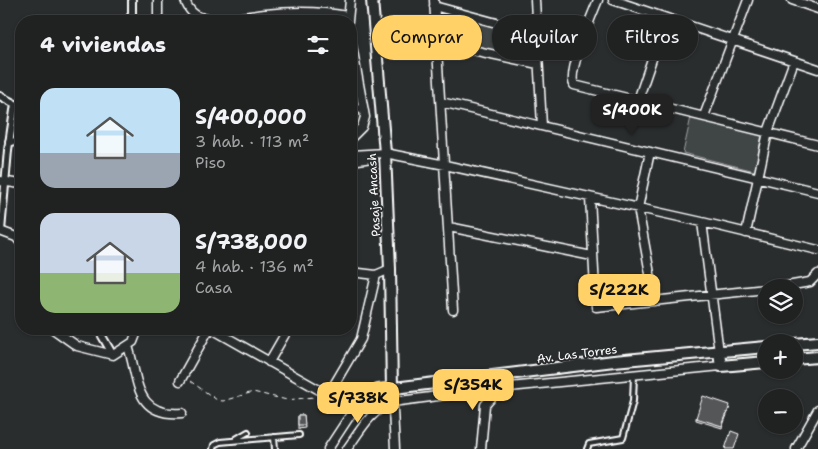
<!DOCTYPE html>
<html lang="es">
<head>
<meta charset="utf-8">
<style>
	:root { --surface:#202222; --page:#2d2f2f; --text:#f1f3f6; --muted:#a2a4a5; --line:#3d3f40; --accent:#ffd166 }
	body { margin:0; font-family:"Shantell Sans",sans-serif; background:var(--page); color:var(--text); height:100vh; display:flex; flex-direction:column; font-size:19px; white-space:nowrap }
	* { box-sizing:border-box; margin:0 }
	p { font-size:16px; color:var(--muted) }
	.icon { flex:none; width:28px; height:28px; fill:none; stroke:currentColor; stroke-width:2; stroke-linecap:round; stroke-linejoin:round }
	.map { position:relative; flex:1; overflow:hidden }
	.panel { position:absolute; left:15px; top:15px; width:342px; height:320px; display:flex; flex-direction:column; background:var(--surface); border-radius:20px; box-shadow:0 1px 4px #0004,0 0 0 1px var(--line) }
	.panel>* { flex:none }
	.top-card { position:absolute; left:372px; top:15px; width:370px; height:45px; display:flex; gap:10px }
	.tools { position:absolute; left:758px; top:279px; display:grid; gap:10px }
	.tools a { display:grid; place-items:center; width:45px; height:45px; border-radius:50%; background:var(--surface); box-shadow:0 1px 4px #0004,0 0 0 1px var(--line); font-size:25px }
	.price { position:absolute; translate:-50% -42px; padding:0 11px; border-radius:10px; background:var(--accent); color:#111; font-size:16px; line-height:32px; filter:drop-shadow(0 1px 2px #0008) }
	.price::after { content:''; position:absolute; left:50%; top:30px; width:15px; height:11px; margin-left:-8px; background:inherit; clip-path:polygon(0 0,100% 0,50% 100%) }
	.price.selected { background:#222; color:#fff }
	ul { padding:0; list-style:none }
	li { display:flex; align-items:center; gap:15px; height:125px; padding:0 25px }
	li span { display:grid; place-items:center; flex:none; width:140px; height:100px; border-radius:15px; color:#555 }
	li>.icon { margin-inline-start:auto }
	span .icon { width:60px; height:60px; fill:#fffc; stroke-width:1 }
	li b { font-size:21px }
	h2 { display:flex; justify-content:space-between; align-items:center; height:60px; padding:0 25px; font-size:21px }
	.pill { padding:0 18px; border-radius:22px; background:var(--surface); box-shadow:0 1px 4px #0004,0 0 0 1px var(--line); font-size:18px; line-height:45px }
	.pill.selected { background:var(--accent); color:#111 }
	.map>svg:first-child { display:block }
	.green { fill:#414445; stroke:#a0a2a2 }
	.lines { fill:none; stroke-linecap:round; stroke-linejoin:round }
	.service-casing { stroke:#fff; stroke-width:8 }
	.pedestrian-casing { stroke:#fff; stroke-width:10 }
	.minor-casing { stroke:#fff; stroke-width:11 }
	.tertiary-casing { stroke:#fff; stroke-width:14 }
	.path { stroke:#fff; stroke-width:1; stroke-dasharray:5 4; stroke-linecap:butt }
	.service { stroke:#2a2d2e; stroke-width:4 }
	.pedestrian { stroke:#2a2d2e; stroke-width:6 }
	.minor { stroke:#2a2d2e; stroke-width:8 }
	.tertiary { stroke:#2a2d2e; stroke-width:10 }
	.wall { fill:#494b4c; stroke:#fff }
	.building { fill:#555758; stroke:#fff }
	.labels { text-anchor:middle; stroke-width:4; stroke-linejoin:round; paint-order:stroke }
	.street-label { font-size:12px; fill:#fff; stroke:#2a2d2e }
</style>
</head>
<body>
<div class="map">
<svg width="818" height="449" viewBox="0 0 818 449">
	<rect width="100%" height="100%" fill="#2a2d2e"/>
	<filter id="ink" filterUnits="userSpaceOnUse"><feTurbulence type="fractalNoise" baseFrequency=".02" numOctaves="2"/><feDisplacementMap in="SourceGraphic" scale="10" xChannelSelector="R" yChannelSelector="G"/><feConvolveMatrix kernelMatrix="1 2 1 2 8 2 1 2 1" color-interpolation-filters="sRGB"/></filter>
	<g filter="url(#ink)">
		<path class="green" d="M442,14L528,35L529,58L445,40Z
			M691,117L762,134L755,171L683,153Z"/>
		<g class="lines">
			<g class="service-casing">
				<path id="service" d="M274,437L275,449
					M236,439L248,432
					M213,449L214,445L220,442L299,435
					M587,449L589,444L623,438L633,401L634,375"/>
			</g>
			<g class="pedestrian-casing">
				<path id="pedestrian" d="M129,21L132,13V0
					M0,96L21,107
					M351,106L364,110
					M9,141L21,142
					M1,231L8,150L15,104
					M98,329L113,355"/>
			</g>
			<g class="minor-casing">
				<path id="minor" d="M158,0V21
					M185,0C188,9 193,16 203,18C223,23 245,16 265,14C292,11 320,11 347,16
					M434,0L453,310
					M535,0L542,126
					M598,0C592,15 567,72 574,85L818,145
					M613,0L818,69
					M792,0L818,9
					M434,6L537,34
					M348,21L350,0
					M351,40L365,117L362,127L351,138
					M435,42L538,64
					M638,100L666,18
					M441,102L818,192
					M704,116L748,0
					M650,152L638,208L655,301
					M351,155L385,153L445,165L702,222L818,250
					M351,161L372,158
					M0,181L21,184
					M590,198L596,307L766,289
					M702,222L719,352
					M449,227L592,256
					M0,231L16,237L21,243
					M746,233L768,132L794,61
					M351,272L376,275
					M775,288L810,282L818,274
					M53,329L77,346L113,355L133,342L138,329
					M212,329L328,395L378,390
					M128,346C139,380 134,417 182,413
					M269,362L288,329
					M180,381L209,329
					M392,389L395,449
					M328,395L361,339L376,275L390,269
					M328,449L351,414L376,392
					M347,449C360,431 371,410 392,402L500,388L721,366
					M481,449L485,405L500,388
					M796,449L818,410"/>
			</g>
			<g class="tertiary-casing">
				<path id="tertiary" d="M372,0L385,153L390,269L392,389
					M794,344L818,342
					M719,352L721,366L766,362
					M794,359L818,357
					M378,390L614,361L766,347"/>
			</g>
			<path class="path" d="M190,381L217,400L223,401L253,392L287,400L314,397"/>
			<use href="#service" class="service"/>
			<use href="#pedestrian" class="pedestrian"/>
			<use href="#minor" class="minor"/>
			<use href="#tertiary" class="tertiary"/>
		</g>
		<path class="wall" d="M730,407L722,428L696,420V418Z
			M298,415H304L305,428L298,429Z"/>
		<path class="building" d="M703,396L730,405L722,426L696,418Z
			M298,415H304L305,425H298Z
			M731,431L739,434L734,449H725Z"/>
	</g>
	<g class="labels">
		<g class="street-label">
			<text transform="translate(374 195) rotate(-93)" y="4">Pasaje Ancash</text>
			<text transform="translate(577 354) rotate(-7)" y="4">Av. Las Torres</text>
		</g>
	</g>
</svg>
<div class="tools">
<a><svg class="icon" aria-label="layers" viewBox="0 0 24 24"><path d="M12 4l9 5-9 5-9-5zM3 14l9 5 9-5"/></svg></a>
<a>+</a>
<a>−</a>
</div>
<b class="price selected" style="left:632px;top:136px">S/400K</b>
<b class="price" style="left:619px;top:316px">S/222K</b>
<b class="price" style="left:473px;top:411px">S/354K</b>
<b class="price" style="left:358px;top:424px">S/738K</b>
<div class="top-card">
<a class="pill selected">Comprar</a>
<a class="pill">Alquilar</a>
<a class="pill">Filtros</a>
</div>
<section class="panel">
<h2>4 viviendas<svg class="icon" aria-label="filters" viewBox="0 0 24 24"><path d="M4 7h16M4 17h16"/><circle cx="9" cy="7" r="2"/><circle cx="15" cy="17" r="2"/></svg></h2>
<ul>
<li><span style="background:linear-gradient(#bfe0f5 65%,#9aa5b1 0)"><svg class="icon" aria-label="home" viewBox="0 0 24 24"><path d="M3 11l9-7 9 7M6 9v11h12V9"/></svg></span><div><b>S/400,000</b><p>3 hab. · 113 m²</p><p>Piso</p></div></li>
<li><span style="background:linear-gradient(#c9d6e8 60%,#8fb573 0)"><svg class="icon" aria-label="home" viewBox="0 0 24 24"><path d="M3 11l9-7 9 7M6 9v11h12V9"/></svg></span><div><b>S/738,000</b><p>4 hab. · 136 m²</p><p>Casa</p></div></li>
</ul>
</section>
</div>
</body>
</html>
